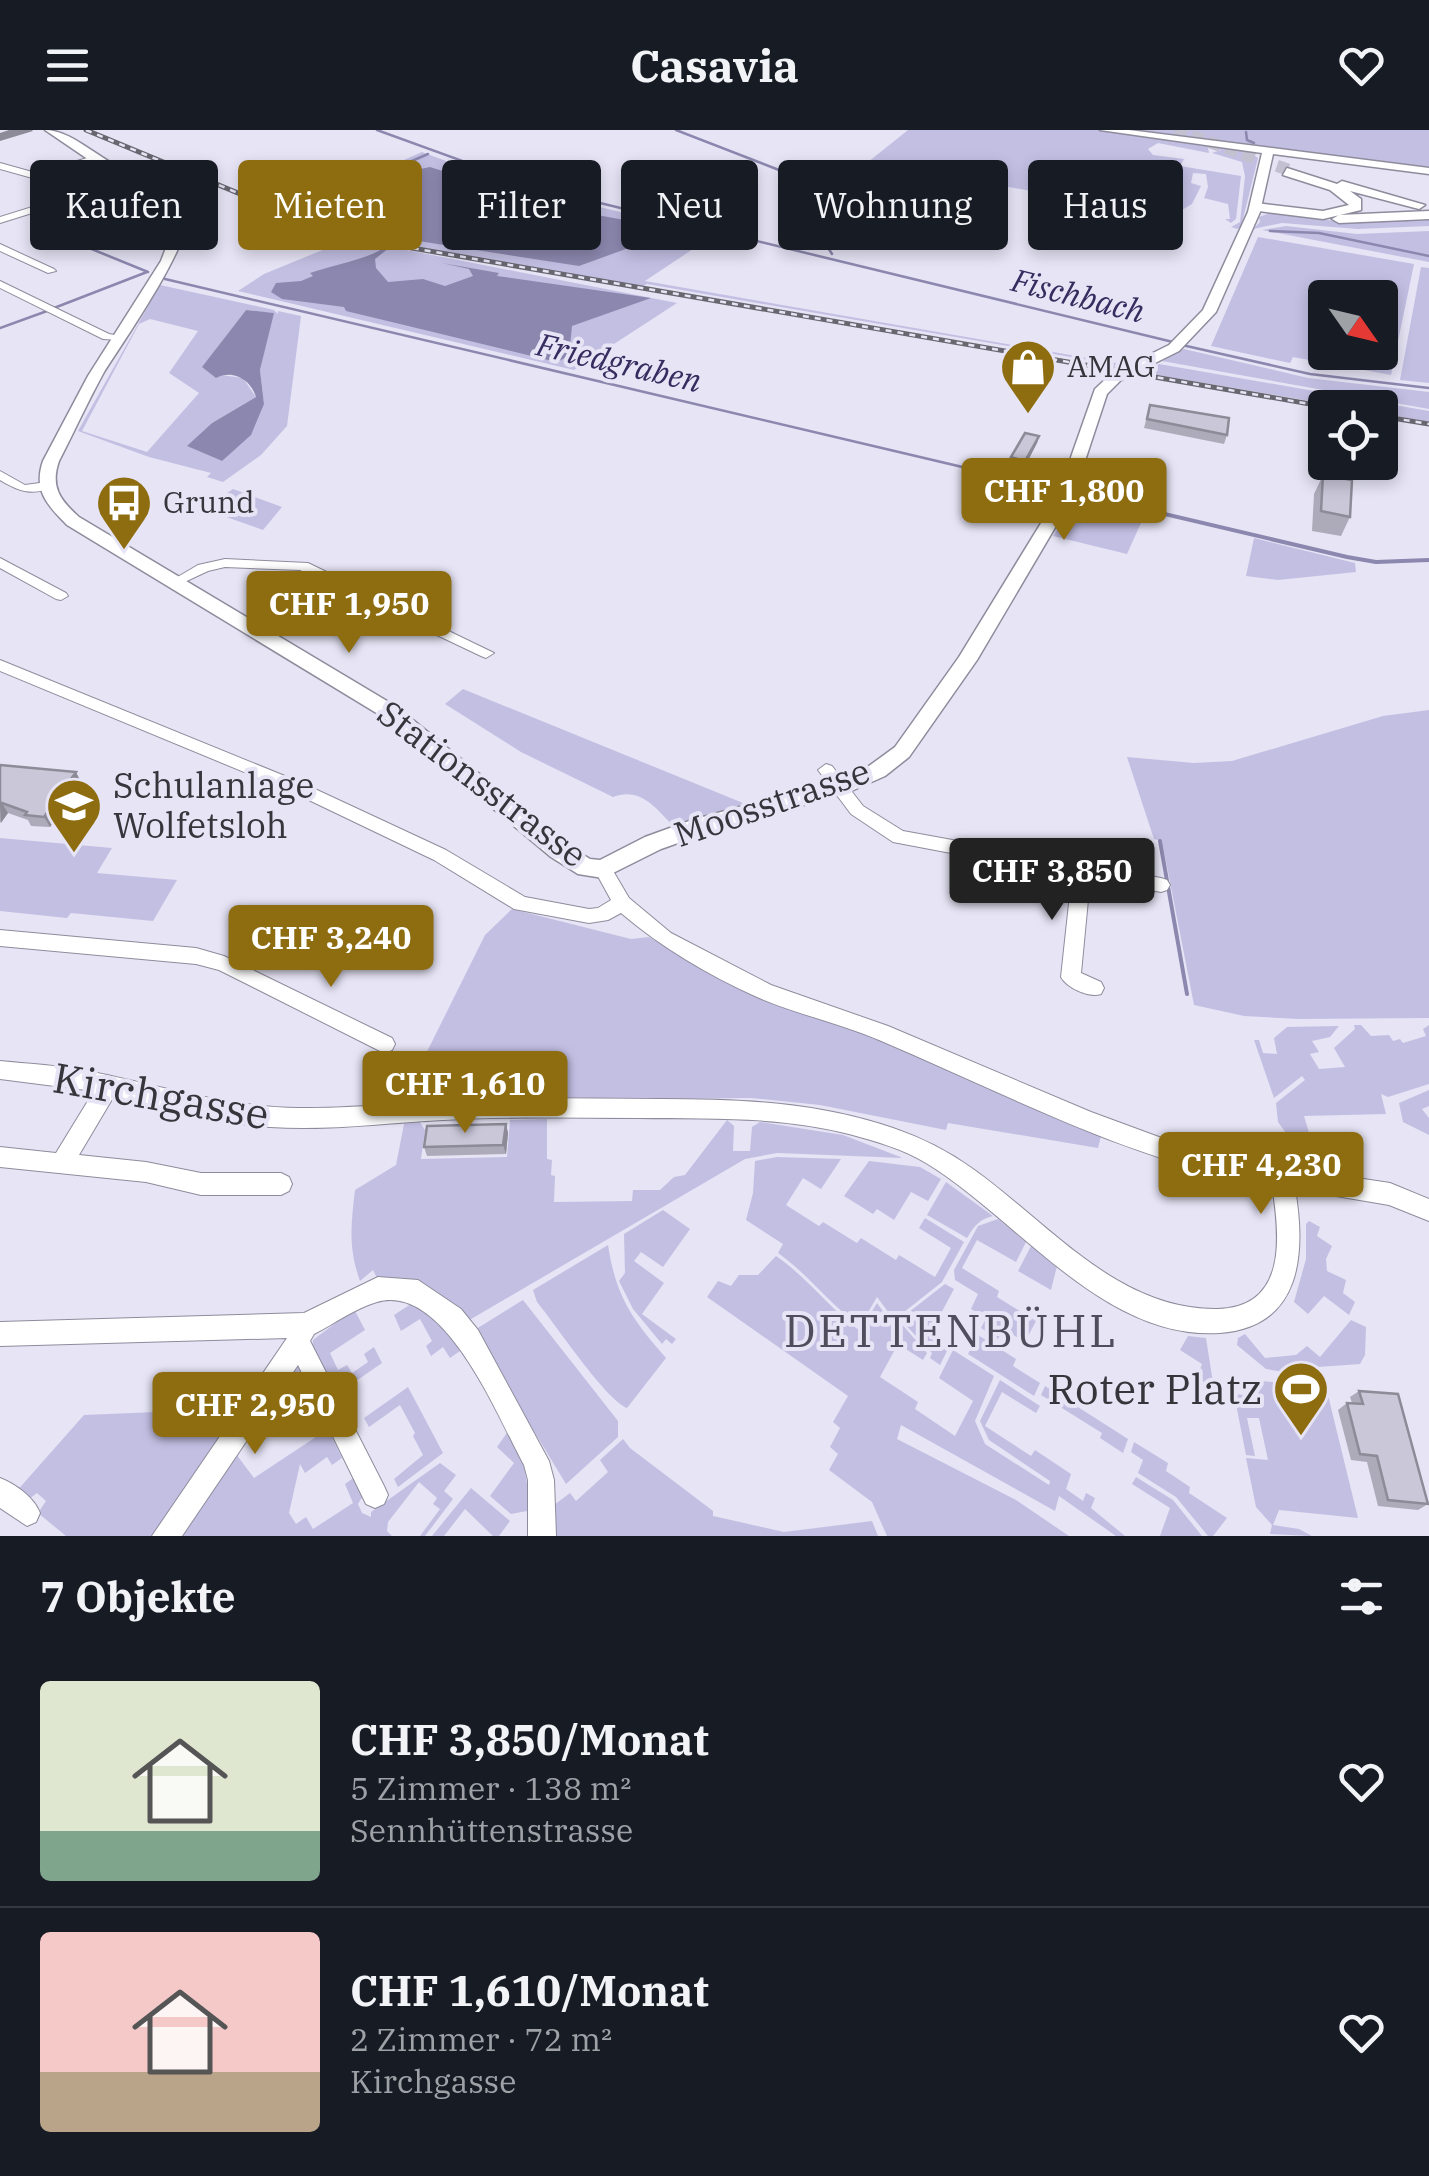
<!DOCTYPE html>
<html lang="de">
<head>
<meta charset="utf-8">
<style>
	:root { --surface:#171b24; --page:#242831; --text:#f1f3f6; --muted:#9ea1a6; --line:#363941; --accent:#8e6d10 }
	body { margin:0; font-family:"IBM Plex Serif",serif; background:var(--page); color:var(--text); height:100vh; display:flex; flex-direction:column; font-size:38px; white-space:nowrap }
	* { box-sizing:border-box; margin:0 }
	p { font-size:32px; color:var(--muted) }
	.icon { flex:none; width:55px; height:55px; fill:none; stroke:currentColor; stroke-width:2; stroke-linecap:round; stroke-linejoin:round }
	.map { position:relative; height:1406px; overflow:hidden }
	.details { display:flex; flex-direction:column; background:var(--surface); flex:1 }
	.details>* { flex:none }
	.banner { position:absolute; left:30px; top:30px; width:1370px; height:90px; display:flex; gap:20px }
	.needle { width:65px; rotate:124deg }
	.buttons { position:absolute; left:1308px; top:150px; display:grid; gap:20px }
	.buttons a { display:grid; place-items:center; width:90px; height:90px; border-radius:10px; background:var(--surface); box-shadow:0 5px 15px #0003; font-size:50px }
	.price { position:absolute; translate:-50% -85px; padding:0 22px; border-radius:10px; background:var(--accent); color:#fff; font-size:32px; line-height:65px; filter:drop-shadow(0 2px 5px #0008) }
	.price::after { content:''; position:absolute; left:50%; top:60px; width:30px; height:22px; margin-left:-15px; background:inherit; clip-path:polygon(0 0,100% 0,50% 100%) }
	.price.on { background:#222; color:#fff }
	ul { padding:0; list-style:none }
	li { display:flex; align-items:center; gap:30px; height:250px; padding:0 40px }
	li+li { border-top:2px solid var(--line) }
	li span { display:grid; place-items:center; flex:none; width:280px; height:200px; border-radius:10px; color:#555 }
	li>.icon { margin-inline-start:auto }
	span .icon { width:120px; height:120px; fill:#fffc; stroke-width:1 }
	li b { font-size:42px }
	h2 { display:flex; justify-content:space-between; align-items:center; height:120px; padding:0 40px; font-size:42px }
	.tag { padding:0 35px; border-radius:10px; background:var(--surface); box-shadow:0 5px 15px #0003; font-size:35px; line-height:90px }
	.tag.on { background:var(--accent); color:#fff }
	header { display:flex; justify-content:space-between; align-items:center; height:130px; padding:0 40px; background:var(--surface); font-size:45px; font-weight:800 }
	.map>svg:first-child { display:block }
	.green { fill:#c3bfe3; fill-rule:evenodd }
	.water { fill:#8c87ae }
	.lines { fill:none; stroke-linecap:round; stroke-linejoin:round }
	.stream-far1 { stroke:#8c87ae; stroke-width:2.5 }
	.stream { stroke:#8c87ae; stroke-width:4 }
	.highway-tunnel { stroke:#c3c1d0; stroke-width:12; stroke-dasharray:12 6; stroke-linecap:butt }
	.minor-casing { stroke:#8e8c9c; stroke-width:2 }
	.major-casing { stroke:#8e8c9c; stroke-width:3 }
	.highway-casing { stroke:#8e8c9c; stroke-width:3 }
	.minor { fill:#fff; fill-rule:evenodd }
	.major { fill:#fff; fill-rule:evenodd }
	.highway { fill:#fff; fill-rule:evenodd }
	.rail-casing { stroke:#686770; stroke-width:5 }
	.rail { stroke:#e6e4f5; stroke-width:2.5; stroke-dasharray:6; stroke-linecap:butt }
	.wall { fill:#adabba }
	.shaded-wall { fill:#8d8b97 }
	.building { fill:#c9c7d8; stroke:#8d8b97; stroke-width:2.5 }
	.labels { text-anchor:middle; stroke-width:8; stroke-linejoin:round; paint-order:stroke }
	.far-poi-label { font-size:30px; fill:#35353b; stroke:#e6e4f5; text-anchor:start }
	.far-water-label { font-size:32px; font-style:italic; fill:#372c5f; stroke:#e6e4f5 }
	.street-label { font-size:35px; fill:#35353b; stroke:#e6e4f5 }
	.poi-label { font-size:35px; fill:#35353b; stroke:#e6e4f5; text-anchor:start }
	.near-street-label { font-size:42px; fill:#35353b; stroke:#e6e4f5 }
	.near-poi-label { font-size:42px; fill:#35353b; stroke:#e6e4f5; text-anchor:end }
	.near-neighbourhood-label { font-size:45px; letter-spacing:2.5px; fill:#504e5d; stroke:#e6e4f5 }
</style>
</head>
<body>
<header><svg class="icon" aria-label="menu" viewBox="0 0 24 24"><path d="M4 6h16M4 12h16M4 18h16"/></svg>Casavia<svg class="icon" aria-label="heart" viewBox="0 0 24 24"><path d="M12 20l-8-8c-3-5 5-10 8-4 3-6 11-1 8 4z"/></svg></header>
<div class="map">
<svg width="1429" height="1406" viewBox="0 0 1429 1406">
	<rect width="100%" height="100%" fill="#e6e4f5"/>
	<path class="green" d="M908,0H1098L1249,22L1258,28L1241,97L1237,99L1231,97L1240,92L1245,46L1242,32L1212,23L1221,20L1208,18L1209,23L1158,13L1148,19L1153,25L1184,29L1180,36L1241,46L1236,89L1231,93L1225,89H1230L1228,74L1204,68L1208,57L1206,44L1193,43L1191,53L1201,56L1192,74L1172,86L868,32Z
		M1118,0H1429V38Z
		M422,22L510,55L714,105L645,151L1133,236L1123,240L1106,236V233L647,154L641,157L418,117L292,82V78L345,55L314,39L342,36L379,41Z
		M1270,83L1352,93L1429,89V96L1358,99L1282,93L1253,99L1260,92L1259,87Z
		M1286,96L1357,104L1429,101V132L1262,100Z
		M1258,107L1414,134L1391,245L1293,227L1290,233L1211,216ZM1325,168H1380V222H1325Z
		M342,112L360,116L371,113L677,173L574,240L238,161L264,144Z
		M1421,137L1429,138V253L1400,250Z
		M160,155L274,180L278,184V181L301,186L287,296L261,325L223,352L207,347L211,343L149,327L78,301ZM246,180L273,183L260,240L264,274L222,331L188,316L212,293L256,267L243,248L221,245L216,219ZM150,189L198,201L169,243L199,263L147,322L82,301L139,194Z
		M1184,219L1308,248L1429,262V279L1162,231Z
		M1159,234L1429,281V292L1380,283V278L1345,277L1140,242Z
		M233,359L282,377L263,400L204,379Z
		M1077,368L1145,384L1127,424L1053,406Z
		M1254,408L1355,433L1356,442L1278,450L1246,446Z
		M463,559L748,675L673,696C655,677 640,657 613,667L521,622L445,574Z
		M1429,580V888L1299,889L1244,886L1194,875L1162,711L1154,709L1127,627L1194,633L1232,631L1383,586Z
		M0,708L112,718L97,743L177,750L153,791L71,783L67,788L0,781Z
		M512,779L631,809L649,807L742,859L858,901L1101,1006L1098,1018L948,993L946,1000L820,975L751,968L403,970L485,805Z
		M1354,895H1361L1371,906L1389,905L1393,911L1400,909L1403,913L1426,906L1423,899L1429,895V954L1388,967L1381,964L1386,984L1304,986L1319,1036L1309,1035L1278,992L1276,973L1305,950L1302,946L1274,968L1254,910H1259L1263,923L1277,924L1274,908L1287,897L1339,896L1330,907L1312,911L1319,922L1310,924L1319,939L1345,937L1334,918L1355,899Z
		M1429,960V976L1422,979L1429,988V1005L1403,992L1399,973Z
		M405,989H418L425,1000L421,1029L507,1027L510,990L547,989V1029L552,1030L551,1045L555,1046L554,1072L632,1071L633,1060H660L674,1047L685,1045L727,990L734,996L733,1021H750L752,997L760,992L843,1005L903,1028L777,1023L745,1029L466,1192L379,1152L373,1140L360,1151C348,1118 351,1094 355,1060L396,1035Z
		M777,1027L841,1029L821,1059L803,1048L786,1075L819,1096L823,1092L857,1113L861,1108L896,1130L899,1125L935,1147L951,1118L919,1098L925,1088L964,1112L942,1152L894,1190L877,1167L860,1196C829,1174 809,1145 778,1123L783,1114L746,1090L753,1063L755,1031Z
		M869,1031L920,1037L941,1049L928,1071L911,1062L894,1090L877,1079L873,1084L844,1066Z
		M946,1052L993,1086C981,1089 975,1094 967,1108L927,1085Z
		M663,1080L690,1099L663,1137L641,1122L634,1131L664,1153L642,1184L676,1209L672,1214L666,1209L662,1214L633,1179L619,1151L625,1143L624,1104Z
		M998,1089L1026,1112L1016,1132L977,1110L962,1138L999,1161L997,1167L1036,1191L1025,1212L1003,1199L998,1209L981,1198L986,1188L971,1179L978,1164L955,1150L954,1140L978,1096Z
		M1309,1091L1320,1097L1317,1106L1332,1116L1326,1129L1327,1141L1346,1150L1343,1163L1355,1172L1349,1185L1324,1166L1308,1184L1294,1172L1306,1129V1094Z
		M608,1115C616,1167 632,1189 666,1228L627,1278C605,1269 556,1195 537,1172L533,1160Z
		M1031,1116L1057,1136L1051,1160L1018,1141Z
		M776,1126C808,1148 829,1178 860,1201L877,1173L893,1195L899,1191L927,1223L923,1230L898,1214L880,1247L918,1272L915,1279L955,1306L973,1271L939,1248L953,1220L994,1246L975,1291L985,1314L1049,1355L1050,1351L989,1310L980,1291L1000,1250L1040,1276L1036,1283L1002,1262L985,1296L1031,1326L1035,1320L1071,1344L1066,1359L1083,1371L1086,1363L1095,1368L1091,1378L1125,1406H1116L1059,1366L1055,1381L901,1295L897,1309L1016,1370L1069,1406H887L872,1372L829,1340L838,1324L830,1317L840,1298L833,1292L848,1266L707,1167L718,1151L731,1156L739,1145H758Z
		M945,1154L954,1159L931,1202L949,1217L940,1235L930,1228L932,1223L900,1189Z
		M523,1170L618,1291V1307L566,1354L473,1201Z
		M414,1172L448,1200L460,1221L450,1228L443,1217L431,1226L426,1216L432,1211L420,1189L401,1201L394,1185Z
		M354,1179L365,1200L330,1223L338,1240L347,1235L352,1243L368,1232L364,1224L374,1217L382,1233L333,1267L312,1217L313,1210Z
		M1351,1190L1366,1197L1365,1225L1360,1234L1289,1239V1243L1266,1239L1237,1215L1238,1208L1245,1204L1265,1228L1296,1225L1307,1216L1320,1227Z
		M978,1205L1016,1229L1013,1236L1040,1253L1034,1266L968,1224Z
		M1188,1206L1206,1208L1216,1272L1209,1271L1214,1258L1197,1248L1202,1234L1180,1220Z
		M299,1231L312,1257L307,1262L311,1271L302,1274L299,1270L285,1279L282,1274L257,1292Z
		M1251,1250L1326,1257L1358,1388L1279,1380L1273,1395L1299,1399L1312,1406L1270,1404L1272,1395L1256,1377L1246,1328L1268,1330L1259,1288H1247L1255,1326L1246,1325L1234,1264L1254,1266Z
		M1045,1256L1128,1309L1123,1323L1100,1308L1102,1303L1041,1265Z
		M408,1257L443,1323L398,1357L394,1349L423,1325L413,1306L415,1303L400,1275L369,1297L364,1288Z
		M250,1278L161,1406H66L38,1383L46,1371L37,1363L25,1372L15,1363L84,1285Z
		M328,1299L342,1328L332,1335L327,1327L305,1343L300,1334L289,1383L296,1394L306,1387L313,1399L353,1373L345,1354L359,1344L364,1364L358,1374L362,1383L371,1387V1382L440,1333L456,1345L444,1361L453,1369L425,1406H420L440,1379L433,1374L437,1368L419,1352L388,1392L387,1401L392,1406H173L233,1320L254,1348Z
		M509,1300L522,1327L532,1380L511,1384L490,1366L514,1333L497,1317Z
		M623,1309L630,1318L713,1381V1386L784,1402L872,1391L878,1406H548L550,1378L570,1363L576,1371L608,1342L600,1330Z
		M1134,1312L1168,1333L1166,1341L1190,1357L1189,1363L1227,1388L1213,1406H1208L1176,1367L1138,1343L1143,1330L1131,1322Z
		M1136,1347L1173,1370L1202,1406H1160L1170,1378L1132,1354Z
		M471,1358L510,1391L499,1406H493L465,1379L444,1406H432Z"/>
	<path class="water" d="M430,37L565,79L678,100L579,136L412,110C384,113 351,91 325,76L326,71L378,48Z
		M385,117L389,118L375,129L376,138L388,152L423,149L445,156L473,146L469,139L442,133L499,143L497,146L651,168L572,196L569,226L557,232C486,215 416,198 346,181L344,177L282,169L271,162L276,153L301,151L313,146L310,143C333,135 369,129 385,117Z
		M246,180L274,183L260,240L264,274L251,305L222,331L187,316L212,293L256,267C251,250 233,239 216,248L202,237Z"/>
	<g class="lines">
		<path class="stream-far1" d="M377,0L534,57L1173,212
			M676,0L779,40L832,124
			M1246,2L1247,10L1254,13
			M297,81L428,24
			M35,96L148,142
			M1270,101L1319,103L1429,126
			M165,149L1060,360
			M54,178L147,142
			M0,198L47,181
			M1182,215L1310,244L1429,258
			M1078,364L1111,372"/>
		<path class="stream" d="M1101,369L1347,427L1376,432L1429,430
			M1160,711L1187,864"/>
		<path class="highway-tunnel" d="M1175,0L1289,40"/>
		<g class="minor-casing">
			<path id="minor" d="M94,26L97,31L36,49L0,39V33L36,43Z
				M135,45L138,50L0,93V87Z
				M0,114L54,139L56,141L48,143L0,121Z
				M0,151L109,204L125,207L120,210L103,209L0,158Z
				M0,341L25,355L47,352L53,356C34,367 18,361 0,350Z
				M0,428L66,463L68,466L61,470L56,469L0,438Z
				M225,429L308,433L494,523L486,528L481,526L300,440L225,437L208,441L176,456L169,452L198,435Z
				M0,530L302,653L446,720L525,767L589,779L598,778L611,770L594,739L597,734H609L629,768L671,803L771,855L888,896L1091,982L1167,1010L1245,1031L1390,1053L1429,1069V1091L1389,1075L1295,1059C1306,1123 1302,1197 1220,1203C1104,1211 1017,1088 926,1033C903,1019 875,1011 849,1004C780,986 709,989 639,988C573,988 508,986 443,990C385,993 327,1001 270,997C217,993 165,979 114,966L79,1025L146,1032L201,1043H281L289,1047L292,1054L289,1061L281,1065H201L146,1052L0,1037V1017L56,1023L94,961L0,949V931C28,934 55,935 83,940C155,954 224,977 298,978C354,979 409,972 465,969C530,967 596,969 661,969C741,969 817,972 893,998C922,1008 948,1021 973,1039C1049,1093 1117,1180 1217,1179C1288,1178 1280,1105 1272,1056C1134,1033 1007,964 879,910C839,893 796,884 757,867C708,845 661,817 621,783L608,790L589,793L514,779L434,730L290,661L0,541Z
				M826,634L832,636L863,676L903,701L1161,748L1167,750L1170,755L1167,760L1161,762L1090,749L1081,843L1101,852L1104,858L1101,864C1089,868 1067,858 1061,847L1072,746L893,712L851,684L818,640Z
				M0,800L196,818L224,826L392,908L395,914L392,920L385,923L378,920L219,840L196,834L0,816Z
				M378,1147L418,1150L461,1179L478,1200L549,1331L554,1350L556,1406H528V1350L524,1335C498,1288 445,1152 377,1172C355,1178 334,1194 314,1204L310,1211L384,1356L388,1365L384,1374L375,1378L366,1374L298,1235L182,1406H152L287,1208L0,1216V1192L304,1183Z
				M0,1348C15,1354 34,1367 40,1383L36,1392L27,1396L0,1378Z"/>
		</g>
		<g class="major-casing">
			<path id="major" d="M45,0C70,0 96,26 119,37C141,47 179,56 187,81C196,108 121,215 104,242C88,271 74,302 59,331C50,357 60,370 79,387L397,577L567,715L590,729L600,730L645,707L692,690L834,651L869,636L895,617L959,527L1057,367L1095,259L1111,244L1169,215L1203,180L1248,82L1262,23L1100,0H1129L1429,38V44L1273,24L1260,82L1216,182L1179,221L1121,250L1107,264L1073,367L977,530L909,627L885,646L849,662L706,703L661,719L603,748L578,744L551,727L383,587L67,395C47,375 33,360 43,331L88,246L161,131L177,89L175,79L165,66L92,32Z"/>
		</g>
		<g class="highway-casing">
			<path id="highway" d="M1287,38L1337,54L1342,51L1425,75L1419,79L1350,61L1361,69V80L1323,89L1251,80V74L1256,73L1323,81L1349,75L1330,60L1283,45Z
				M1429,81V89L1339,93L1332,89L1339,85Z"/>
		</g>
		<use href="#minor" class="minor"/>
		<use href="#major" class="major"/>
		<use href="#highway" class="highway"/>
		<g class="rail-casing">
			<path id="rail" d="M86,0L279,80L412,118L1333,278
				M1380,286L1429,294"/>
		</g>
		<use href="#rail" class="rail"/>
	</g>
	<path class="wall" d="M1150,275L1227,305L1224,314L1144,298Z
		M1039,306L1037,313L1024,338L1010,335L1011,327Z
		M1323,345L1350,387L1341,406L1312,401L1314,364Z
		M0,635L81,652L50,697L31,696L28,690L8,683L0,693Z
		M506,994L508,1003L506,1024L427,1026L424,1017Z
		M1359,1261L1428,1374L1418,1380L1378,1376L1367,1332L1351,1330L1338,1280L1347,1273H1352L1350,1267Z"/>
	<path class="shaded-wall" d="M9,0H32L33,1L0,11V3Z
		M1039,306L1037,313L1024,338L1025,331Z
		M76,642L81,652L50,697L44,687Z
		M2,673L8,683L1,693L0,675Z
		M506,994L508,1003L506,1024L503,1015Z"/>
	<path class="building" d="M1150,275L1229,288L1227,305L1147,289Z
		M1025,303L1039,306L1025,331L1011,327Z
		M1323,345L1352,350L1350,387L1321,381Z
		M0,635L76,642L44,687L25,685L27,682L2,673L0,675Z
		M506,994L503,1015L424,1017L427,996Z
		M1359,1261L1398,1264L1428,1374L1388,1370L1377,1326L1360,1324L1347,1273L1363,1274Z"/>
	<defs>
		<g id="shop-pin" transform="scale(2.875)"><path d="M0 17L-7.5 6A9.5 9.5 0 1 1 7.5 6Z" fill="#8e6d10" stroke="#e6e4f5"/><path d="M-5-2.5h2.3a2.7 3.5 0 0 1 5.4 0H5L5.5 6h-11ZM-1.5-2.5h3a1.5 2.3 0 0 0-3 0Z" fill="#fff"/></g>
		<g id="bus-pin" transform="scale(2.875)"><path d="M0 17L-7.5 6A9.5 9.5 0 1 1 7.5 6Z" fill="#8e6d10" stroke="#e6e4f5"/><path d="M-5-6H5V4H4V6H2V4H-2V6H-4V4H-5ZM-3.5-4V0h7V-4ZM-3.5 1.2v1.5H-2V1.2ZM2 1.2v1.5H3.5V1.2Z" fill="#fff"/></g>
		<g id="school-pin" transform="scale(2.875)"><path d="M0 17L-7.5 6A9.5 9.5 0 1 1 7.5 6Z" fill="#8e6d10" stroke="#e6e4f5"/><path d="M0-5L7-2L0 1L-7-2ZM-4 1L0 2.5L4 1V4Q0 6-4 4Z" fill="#fff"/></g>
		<g id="stadium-pin" transform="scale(2.875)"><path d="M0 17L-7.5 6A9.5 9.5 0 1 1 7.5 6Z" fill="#8e6d10" stroke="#e6e4f5"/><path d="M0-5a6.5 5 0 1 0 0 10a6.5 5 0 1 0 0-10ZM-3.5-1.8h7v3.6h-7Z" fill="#fff"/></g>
	</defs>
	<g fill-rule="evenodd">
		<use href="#shop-pin" x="1028" y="237"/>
		<use href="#bus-pin" x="124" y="373"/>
		<use href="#school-pin" x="74" y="676"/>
		<use href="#stadium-pin" x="1301" y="1259"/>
	</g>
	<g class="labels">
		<g class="far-poi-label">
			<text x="1067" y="247">AMAG</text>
			<text x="163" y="383">Grund</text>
		</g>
		<g class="far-water-label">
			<text transform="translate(1078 166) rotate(14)" y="11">Fischbach</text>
			<text transform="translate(619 233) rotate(13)" y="11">Friedgraben</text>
		</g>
		<g class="street-label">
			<text transform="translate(482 654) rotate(37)" y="12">Stationsstrasse</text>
			<text transform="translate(772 673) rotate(-19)" y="12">Moosstrasse</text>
		</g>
		<g class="poi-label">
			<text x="113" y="668">Schulanlage<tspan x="113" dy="40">Wolfetsloh</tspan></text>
		</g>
		<g class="near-street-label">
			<text transform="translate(161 966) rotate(10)" y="15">Kirchgasse</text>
		</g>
		<g class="near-poi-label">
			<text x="1262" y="1274">Roter Platz</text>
		</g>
		<g class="near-neighbourhood-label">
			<text x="951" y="1217">DETTENBÜHL</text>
		</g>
	</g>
</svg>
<div class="buttons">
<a><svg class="needle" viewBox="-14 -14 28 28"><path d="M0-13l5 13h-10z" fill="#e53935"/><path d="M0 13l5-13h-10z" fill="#9ea1a6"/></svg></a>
<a><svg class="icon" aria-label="locate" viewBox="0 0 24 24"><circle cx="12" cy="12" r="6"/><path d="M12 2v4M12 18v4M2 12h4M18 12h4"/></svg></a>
</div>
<b class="price" style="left:1064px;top:413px">CHF 1,800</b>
<b class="price" style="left:349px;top:526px">CHF 1,950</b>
<b class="price on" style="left:1052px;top:793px">CHF 3,850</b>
<b class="price" style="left:331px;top:860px">CHF 3,240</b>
<b class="price" style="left:465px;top:1006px">CHF 1,610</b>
<b class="price" style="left:1261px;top:1087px">CHF 4,230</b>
<b class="price" style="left:255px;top:1327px">CHF 2,950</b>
<div class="banner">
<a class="tag">Kaufen</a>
<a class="tag on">Mieten</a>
<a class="tag">Filter</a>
<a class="tag">Neu</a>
<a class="tag">Wohnung</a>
<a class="tag">Haus</a>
</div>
</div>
<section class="details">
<h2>7 Objekte<svg class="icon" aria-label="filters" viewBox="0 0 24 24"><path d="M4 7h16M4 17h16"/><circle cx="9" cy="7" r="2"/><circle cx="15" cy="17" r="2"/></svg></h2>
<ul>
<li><span style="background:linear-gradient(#dfe7d0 75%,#7fa58c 0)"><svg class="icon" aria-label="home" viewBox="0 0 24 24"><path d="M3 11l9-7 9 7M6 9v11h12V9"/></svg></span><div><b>CHF 3,850/Monat</b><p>5 Zimmer · 138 m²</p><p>Sennhüttenstrasse</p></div><svg class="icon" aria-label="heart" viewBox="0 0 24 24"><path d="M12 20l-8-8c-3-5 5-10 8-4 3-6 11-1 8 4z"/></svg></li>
<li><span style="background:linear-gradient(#f6c9c9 70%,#b9a48a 0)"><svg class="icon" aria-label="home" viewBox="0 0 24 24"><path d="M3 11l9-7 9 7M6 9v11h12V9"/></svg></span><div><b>CHF 1,610/Monat</b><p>2 Zimmer · 72 m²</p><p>Kirchgasse</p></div><svg class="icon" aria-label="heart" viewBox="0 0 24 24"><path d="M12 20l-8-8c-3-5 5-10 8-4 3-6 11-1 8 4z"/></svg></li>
</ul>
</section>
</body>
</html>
